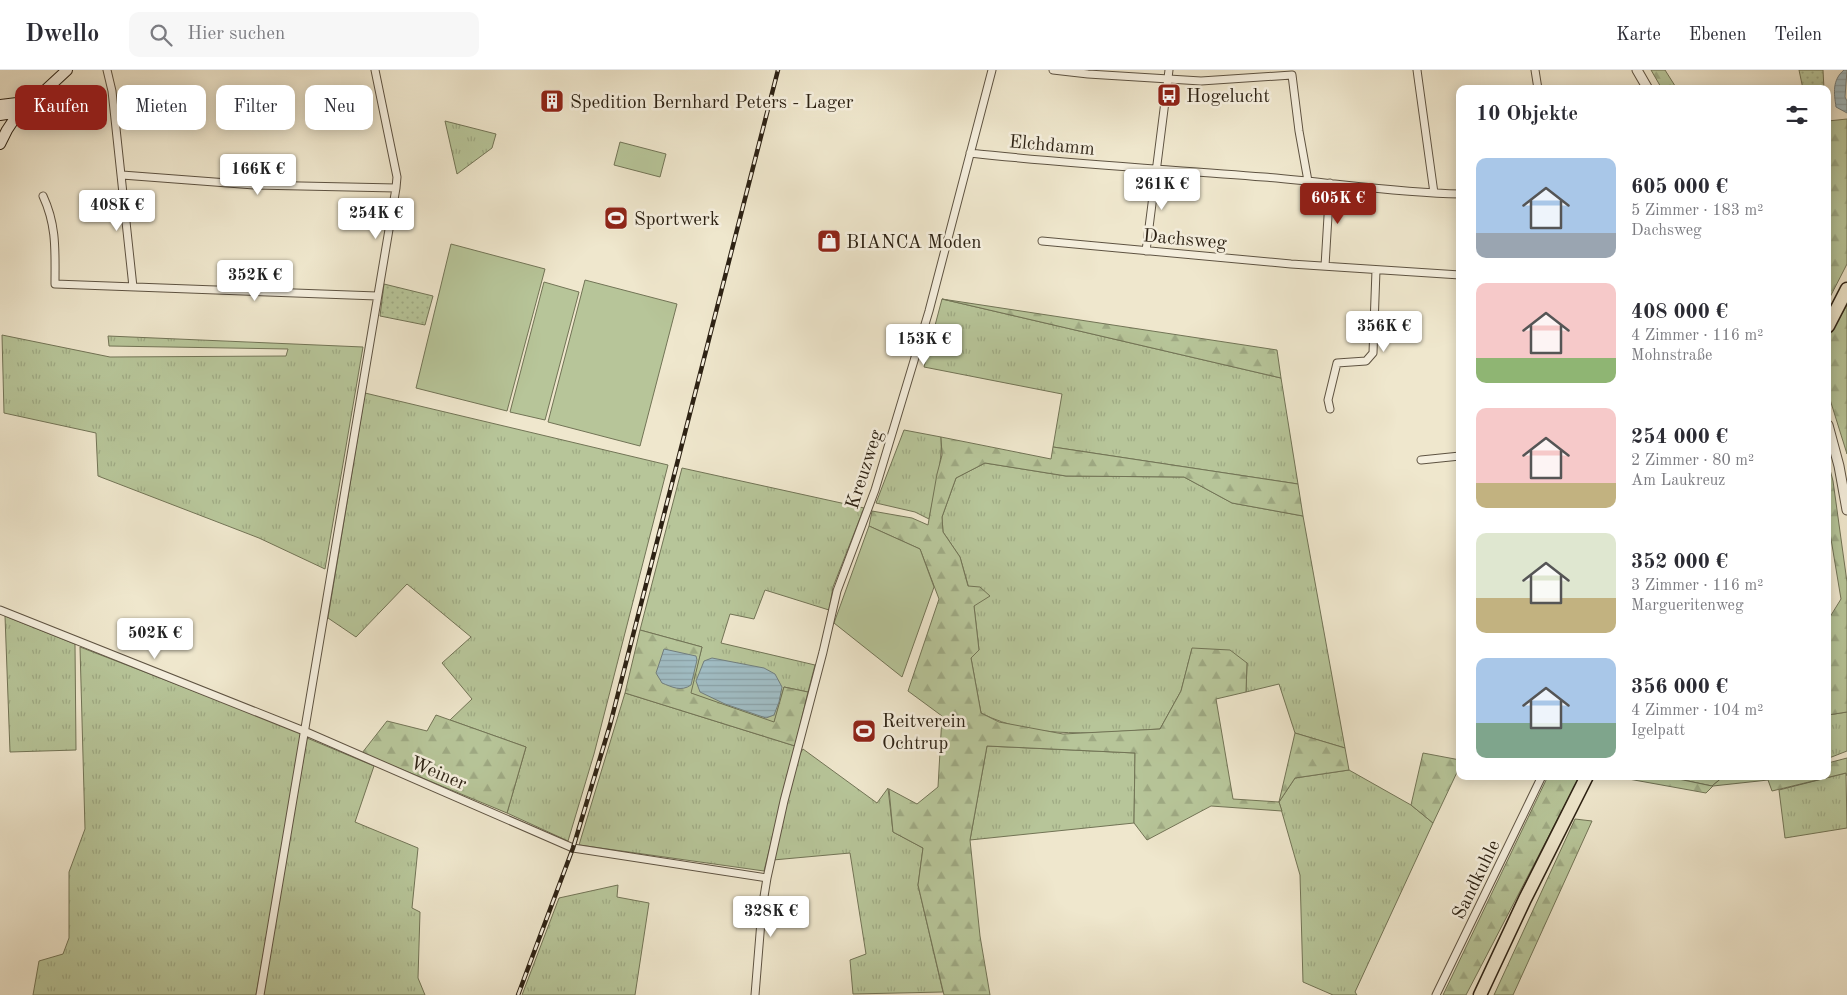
<!DOCTYPE html>
<html lang="de">
<head>
<meta charset="utf-8">
<style>
	:root { --surface:#fff; --page:#f7f7f7; --text:#2b2b33; --muted:#7c7c81; --line:#e1e1e2; --accent:#8f2418 }
	body { margin:0; font-family:"Old Standard TT",serif; background:var(--page); color:var(--text); height:100vh; display:flex; flex-direction:column; font-size:19px; white-space:nowrap }
	* { box-sizing:border-box; margin:0 }
	p { font-size:16px; color:var(--muted) }
	.icon { flex:none; width:28px; height:28px; fill:none; stroke:currentColor; stroke-width:2; stroke-linecap:round; stroke-linejoin:round }
	.map { position:relative; flex:1; overflow:hidden }
	.sheet { position:absolute; left:1456px; top:15px; width:375px; height:695px; display:flex; flex-direction:column; background:var(--surface); border-radius:10px; box-shadow:0 2px 12px #0003 }
	.sheet>* { flex:none }
	.banner { position:absolute; left:15px; top:15px; width:475px; height:45px; display:flex; gap:10px }
	.price { position:absolute; translate:-50% -42px; padding:0 11px; border-radius:5px; background:#fff; color:#222; font-size:16px; line-height:32px; filter:drop-shadow(0 1px 2px #0008) }
	.price::after { content:''; position:absolute; left:50%; top:30px; width:15px; height:11px; margin-left:-8px; background:inherit; clip-path:polygon(0 0,100% 0,50% 100%) }
	.price.on { background:var(--accent); color:#fff }
	ul { padding:0; list-style:none }
	li { display:flex; align-items:center; gap:15px; height:125px; padding:0 20px }
	li span { display:grid; place-items:center; flex:none; width:140px; height:100px; border-radius:10px; color:#555 }
	li>.icon { margin-inline-start:auto }
	span .icon { width:60px; height:60px; fill:#fffc; stroke-width:1 }
	li b { font-size:21px }
	h2 { display:flex; justify-content:space-between; align-items:center; height:60px; padding:0 20px; font-size:21px }
	.chip { padding:0 18px; border-radius:10px; background:var(--surface); box-shadow:0 2px 12px #0003; font-size:18px; line-height:45px }
	.chip.on { background:var(--accent); color:#fff }
	header { display:flex; align-items:center; gap:30px; box-sizing:border-box; height:70px; padding:0 25px; background:var(--surface); border-bottom:1px solid var(--line) }
	header strong { font-size:24px }
	nav { display:flex; gap:28px; margin-inline-start:auto; font-size:18px }
	.search { width:350px; height:45px; background:var(--page); display:flex; align-items:center; gap:12px; box-sizing:border-box; padding:0 18px; border-radius:10px; color:var(--muted); font-size:19px }
	.map>svg:first-child { display:block }
	.grass { fill:url(#grass-tufts); stroke:#727456 }
	.forest { fill:url(#forest-firs); stroke:#727456 }
	.park { fill:url(#park-dots); stroke:#727456 }
	.pitch { fill:#b7c599; stroke:#727456 }
	.water { fill:url(#water-rules); stroke:#727e7d }
	.lines { fill:none; stroke-linecap:round; stroke-linejoin:round }
	.minor-casing { stroke:#5e5342; stroke-width:9 }
	.tertiary-casing { stroke:#5e5342; stroke-width:11 }
	.secondary-casing { stroke:#2d2214; stroke-width:12 }
	.trunk-casing { stroke:#2d2214; stroke-width:15 }
	.minor { stroke:#f5efde; stroke-width:7 }
	.tertiary { stroke:#f5efde; stroke-width:9 }
	.secondary { stroke:#f5efde; stroke-width:10 }
	.trunk { stroke:#efe7cd; stroke-width:12 }
	.rail-casing { stroke:#2d2214; stroke-width:4.5 }
	.rail { stroke:#f5efde; stroke-width:2.5; stroke-dasharray:8; stroke-linecap:butt }
	.labels { text-anchor:middle; stroke-width:5; stroke-linejoin:round; paint-order:stroke }
	.poi-label { font-size:19px; fill:#2d2214; stroke:#f5efde; text-anchor:start }
	.street-label { font-size:19px; fill:#2d2214; stroke:#f5efde }
</style>
</head>
<body>
<header>
<strong>Dwello</strong>
<div class="search"><svg class="icon" aria-label="search" viewBox="0 0 24 24"><circle cx="10" cy="10" r="6"/><path d="M15 15l6 6"/></svg>Hier suchen</div>
<nav><a>Karte</a><a>Ebenen</a><a>Teilen</a></nav>
</header>
<div class="map">
<svg width="1847" height="925" viewBox="0 0 1847 925">
	<defs>
		<pattern id="grass-tufts" width="24" height="20" patternUnits="userSpaceOnUse" patternTransform="scale(1.25)"><rect width="24" height="20" fill="#b7c599"/><path d="M3 7l-1-3M5 7V3M7 7l1-3M15 17l-1-3M17 17v-4M19 17l1-3" fill="none" stroke="#9ea983"/></pattern>
		<pattern id="forest-firs" width="22" height="20" patternUnits="userSpaceOnUse" patternTransform="scale(1.25)"><rect width="22" height="20" fill="#b7c599"/><path d="M5 1l3.5 6h-7zM16 11l3.5 6h-7z" fill="#9ea983"/></pattern>
		<pattern id="park-dots" width="8" height="8" patternUnits="userSpaceOnUse" patternTransform="scale(1.25)"><rect width="8" height="8" fill="#b7c599"/><path d="M2 2h.1M6 6h.1" fill="none" stroke="#9ea983" stroke-width="1.8" stroke-linecap="round"/></pattern>
		<pattern id="water-rules" width="6" height="5" patternUnits="userSpaceOnUse" patternTransform="scale(1.25)"><rect width="6" height="5" fill="#a0bcc3"/><path d="M0 2.5h6" fill="none" stroke="#8aa1a7"/></pattern>
	</defs>
	<rect width="100%" height="100%" fill="#efe7cd"/>
	<filter id="stains"><feTurbulence type="fractalNoise" baseFrequency=".004" numOctaves="4"/><feColorMatrix values="0 0 0 0 .2 0 0 0 0 .09 0 0 0 0 .02 0 0 0 .5 -.17"/></filter>
	<radialGradient id="worn" r=".72"><stop offset=".6" stop-color="#630" stop-opacity="0"/><stop offset="1" stop-color="#630" stop-opacity=".3"/></radialGradient>
	<path class="grass" d="M445,51L496,64L492,78L457,104Z
		M942,229L1281,308L1298,414L1053,377L1062,324L924,297Z
		M2,265L110,287L286,286L288,279L109,276L108,266L363,277L325,499L259,468L98,406L96,363L4,343Z
		M365,323L668,395L594,684L568,771L507,743L526,677L450,650L472,629L442,593L471,567L407,514L356,567L328,548Z
		M904,360L941,367C943,393 934,423 929,449L915,442L876,433Z
		M985,393L1066,406L1184,407L1232,433L1303,446L1345,678L1295,663L1279,614L1246,622L1247,593L1192,579L1181,621L1160,659C1101,662 1035,671 981,643L971,588L979,580L974,536L960,487L943,462L942,447L956,408Z
		M682,398L864,438L833,517L829,540L765,520L754,549L730,544L721,573L815,595L808,622L784,617L774,653L690,623L702,577L640,560Z
		M5,546L75,574L76,680L10,682Z
		M80,577L300,662L301,673L256,925H33L39,891L63,884L69,868V802L85,759Z
		M625,623L795,676L764,801L579,775Z
		M1847,642V681L1829,688L1828,645Z
		M307,668L374,696L355,752L418,778L412,838L420,842L418,908L425,925H263Z
		M987,676L1135,683L1134,753L970,770Z
		M803,679L877,733L888,718L893,762L923,778L918,815L943,922L853,924L850,890L866,884L850,783L773,790L798,687Z
		M1349,700L1411,735L1433,753L1355,922L1357,925H1333L1303,912L1300,805L1279,732L1295,708Z
		M1846,703L1847,758L1785,768L1779,720Z
		M1664,706H1724L1712,716Z
		M618,815L617,827L649,833L635,925H522L559,828Z"/>
	<path class="forest" d="M1651,0H1665L1677,19H1662Z
		M1847,49V194L1828,231V51Z
		M942,229L1277,280L1281,308Z
		M1847,235V384L1828,323V268Z
		M941,367L1051,389L1053,377L1298,414L1303,446L1232,433L1184,407L1066,406L985,393L956,408L942,447L943,462L960,487L968,516L980,517L990,526L974,536L979,580L971,588L981,643L999,652L1063,664L1160,659L1181,621L1192,578L1230,580L1247,593L1246,622L1216,629L1233,729L1279,732L1295,663L1345,678L1349,700L1295,708L1279,732L1282,741L1211,736L1147,770L1134,753L1135,683L987,676L970,770L980,866L990,925H944L918,815L923,778L893,762L889,719L917,734L938,717L942,646L908,621L939,529L920,479L869,456L872,441L912,448L928,455L937,404L942,385Z
		M1828,392L1833,411L1847,512V642L1828,645V550L1841,529L1828,451Z
		M640,560L702,577L691,623L774,652L784,617L808,622L795,676L625,623Z
		M436,645L526,677L507,743L362,683L387,651L427,661Z
		M1423,683L1460,690V696L1433,753L1411,735Z
		M1847,688V706L1846,703L1772,721L1768,710L1713,716L1706,723L1623,708L1624,706H1664L1712,716L1724,706H1774L1771,709L1781,706H1828V693Z
		M1548,706H1580L1466,925H1443Z
		M1575,749L1592,751L1513,925H1494Z"/>
	<path class="park" d="M1799,0H1823L1824,19H1803Z
		M384,214L433,226L425,255L380,246Z"/>
	<path class="pitch" d="M620,72L666,84L660,107L614,95Z
		M451,174L545,199L507,341L416,318Z
		M585,210L677,234L640,376L548,352Z
		M544,212L579,222L545,350L510,342Z
		M869,456L920,479L934,517L902,607L834,553Z"/>
	<path class="water" d="M1844,0H1847L1845,27L1847,31V43L1836,37C1834,23 1832,10 1844,0Z
		M664,579L696,586L697,590L691,615C681,622 672,617 662,613L656,603Z
		M712,588L764,598L775,604L782,617L779,632L774,645L766,648L725,634L700,622L696,611L704,591Z"/>
	<g class="lines">
		<g class="minor-casing">
			<path id="minor" d="M107,0L112,21L133,217
				M1053,0L1088,4L1201,11L1292,5L1299,61L1308,111
				M1417,0L1434,123
				M1535,0L1538,19
				M970,83C1068,94 1166,99 1264,107C1329,112 1395,123 1460,124
				M122,105L254,115L396,118
				M43,126C57,156 55,182 55,214L377,226
				M1042,171L1291,194L1460,205
				M1146,181L1169,0
				M1325,196L1330,113
				M1330,339L1328,330L1337,293L1366,291L1373,283L1376,200
				M1421,390L1460,386
				M0,540L304,661L573,778L767,808
				M260,925L396,118L397,107L375,0
				M755,925L762,839L767,808L784,731L823,582L837,521L875,420L929,241L992,0
				M1436,925L1542,706"/>
		</g>
		<g class="tertiary-casing">
			<path id="tertiary" d="M1637,0L1648,19
				M1828,355L1839,396L1847,440"/>
		</g>
		<g class="secondary-casing">
			<path id="secondary" d="M0,35L17,33L35,28
				M0,45L19,42L25,39L67,0
				M0,74L7,60L19,42"/>
		</g>
		<g class="trunk-casing">
			<path id="trunk" d="M1828,256L1847,219
				M1480,925L1525,829L1587,706"/>
		</g>
		<use href="#minor" class="minor"/>
		<use href="#tertiary" class="tertiary"/>
		<use href="#secondary" class="secondary"/>
		<use href="#trunk" class="trunk"/>
		<g class="rail-casing">
			<path id="rail" d="M518,925L573,778L610,655L778,0"/>
		</g>
		<use href="#rail" class="rail"/>
	</g>
	<defs>
		<g id="bus-square" transform="scale(1.25)"><rect x="-9" y="-9" width="18" height="18" rx="4" fill="#8f2418" stroke="#f5efde"/><path d="M-5-6H5V4H4V6H2V4H-2V6H-4V4H-5ZM-3.5-4V0h7V-4ZM-3.5 1.2v1.5H-2V1.2ZM2 1.2v1.5H3.5V1.2Z" fill="#fff"/></g>
		<g id="building-square" transform="scale(1.25)"><rect x="-9" y="-9" width="18" height="18" rx="4" fill="#8f2418" stroke="#f5efde"/><path d="M-4-6H4V6H1V3H-1V6H-4ZM-2.5-4.3h1.7v1.8h-1.7ZM.8-4.3h1.7v1.8H.8ZM-2.5-1h1.7V.8h-1.7ZM.8-1h1.7V.8H.8Z" fill="#fff"/></g>
		<g id="stadium-square" transform="scale(1.25)"><rect x="-9" y="-9" width="18" height="18" rx="4" fill="#8f2418" stroke="#f5efde"/><path d="M0-5a6.5 5 0 1 0 0 10a6.5 5 0 1 0 0-10ZM-3.5-1.8h7v3.6h-7Z" fill="#fff"/></g>
		<g id="shop-square" transform="scale(1.25)"><rect x="-9" y="-9" width="18" height="18" rx="4" fill="#8f2418" stroke="#f5efde"/><path d="M-5-2.5h2.3a2.7 3.5 0 0 1 5.4 0H5L5.5 6h-11ZM-1.5-2.5h3a1.5 2.3 0 0 0-3 0Z" fill="#fff"/></g>
	</defs>
	<g fill-rule="evenodd">
		<use href="#bus-square" x="1169" y="25"/>
		<use href="#building-square" x="552" y="31"/>
		<use href="#stadium-square" x="616" y="148"/>
		<use href="#shop-square" x="829" y="171"/>
		<use href="#stadium-square" x="864" y="661"/>
	</g>
	<g class="labels">
		<g class="poi-label">
			<text x="1186" y="32">Hogelucht</text>
			<text x="570" y="38">Spedition Bernhard Peters - Lager</text>
			<text x="634" y="155">Sportwerk</text>
			<text x="846" y="178">BIANCA Moden</text>
			<text x="882" y="657">Reitverein<tspan x="882" dy="22">Ochtrup</tspan></text>
		</g>
		<g class="street-label">
			<text transform="translate(1052 74) rotate(5)" y="7">Elchdamm</text>
			<text transform="translate(1185 168) rotate(5)" y="7">Dachsweg</text>
			<text transform="translate(863 399) rotate(-72)" y="7">Kreuzweg</text>
			<text transform="translate(439 702) rotate(23)" y="7">Weiner</text>
			<text transform="translate(1475 809) rotate(-64)" y="7">Sandkuhle</text>
		</g>
	</g>
	<rect width="100%" height="100%" filter="url(#stains)"/>
	<rect width="100%" height="100%" fill="url(#worn)"/>
</svg>
<b class="price" style="left:258px;top:126px">166K €</b>
<b class="price" style="left:1162px;top:141px">261K €</b>
<b class="price on" style="left:1338px;top:155px">605K €</b>
<b class="price" style="left:117px;top:162px">408K €</b>
<b class="price" style="left:376px;top:170px">254K €</b>
<b class="price" style="left:255px;top:232px">352K €</b>
<b class="price" style="left:1384px;top:283px">356K €</b>
<b class="price" style="left:924px;top:296px">153K €</b>
<b class="price" style="left:155px;top:590px">502K €</b>
<b class="price" style="left:771px;top:868px">328K €</b>
<div class="banner">
<a class="chip on">Kaufen</a>
<a class="chip">Mieten</a>
<a class="chip">Filter</a>
<a class="chip">Neu</a>
</div>
<section class="sheet">
<h2>10 Objekte<svg class="icon" aria-label="filters" viewBox="0 0 24 24"><path d="M4 7h16M4 17h16"/><circle cx="9" cy="7" r="2"/><circle cx="15" cy="17" r="2"/></svg></h2>
<ul>
<li><span style="background:linear-gradient(#a9c7e8 75%,#9aa5b1 0)"><svg class="icon" aria-label="home" viewBox="0 0 24 24"><path d="M3 11l9-7 9 7M6 9v11h12V9"/></svg></span><div><b>605 000 €</b><p>5 Zimmer · 183 m²</p><p>Dachsweg</p></div></li>
<li><span style="background:linear-gradient(#f6c9c9 75%,#8fb573 0)"><svg class="icon" aria-label="home" viewBox="0 0 24 24"><path d="M3 11l9-7 9 7M6 9v11h12V9"/></svg></span><div><b>408 000 €</b><p>4 Zimmer · 116 m²</p><p>Mohnstraße</p></div></li>
<li><span style="background:linear-gradient(#f6c9c9 75%,#c2b280 0)"><svg class="icon" aria-label="home" viewBox="0 0 24 24"><path d="M3 11l9-7 9 7M6 9v11h12V9"/></svg></span><div><b>254 000 €</b><p>2 Zimmer · 80 m²</p><p>Am Laukreuz</p></div></li>
<li><span style="background:linear-gradient(#dfe7d0 65%,#c2b280 0)"><svg class="icon" aria-label="home" viewBox="0 0 24 24"><path d="M3 11l9-7 9 7M6 9v11h12V9"/></svg></span><div><b>352 000 €</b><p>3 Zimmer · 116 m²</p><p>Margueritenweg</p></div></li>
<li><span style="background:linear-gradient(#a9c7e8 65%,#7fa58c 0)"><svg class="icon" aria-label="home" viewBox="0 0 24 24"><path d="M3 11l9-7 9 7M6 9v11h12V9"/></svg></span><div><b>356 000 €</b><p>4 Zimmer · 104 m²</p><p>Igelpatt</p></div></li>
</ul>
</section>
</div>
</body>
</html>
